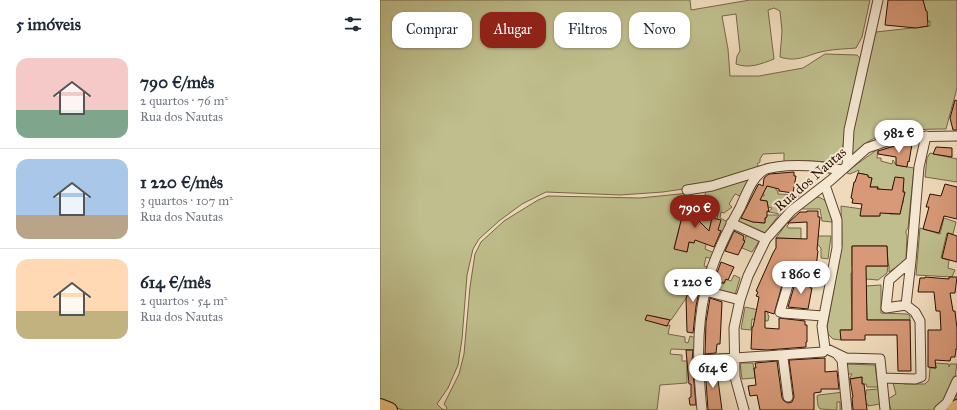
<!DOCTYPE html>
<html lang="pt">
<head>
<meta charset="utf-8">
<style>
	:root { --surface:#fff; --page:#f2f2f3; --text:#1f2937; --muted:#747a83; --line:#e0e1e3; --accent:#8f2418 }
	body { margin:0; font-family:"IM FELL Great Primer",serif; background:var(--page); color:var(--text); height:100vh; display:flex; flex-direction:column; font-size:15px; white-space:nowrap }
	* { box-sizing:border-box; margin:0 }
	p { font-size:13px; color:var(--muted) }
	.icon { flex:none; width:22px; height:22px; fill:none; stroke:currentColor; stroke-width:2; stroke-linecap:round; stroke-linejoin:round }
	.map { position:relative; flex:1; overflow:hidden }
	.sheet { display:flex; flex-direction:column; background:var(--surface); width:380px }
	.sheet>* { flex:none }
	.hud { position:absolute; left:12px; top:12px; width:380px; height:36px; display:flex; gap:8px }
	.price { position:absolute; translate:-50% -34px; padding:0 9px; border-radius:14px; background:#fff; color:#222; font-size:13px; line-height:26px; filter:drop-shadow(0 1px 2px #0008) }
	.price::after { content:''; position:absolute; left:50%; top:24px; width:12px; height:9px; margin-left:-6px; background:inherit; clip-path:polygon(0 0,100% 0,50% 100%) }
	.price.on { background:var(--accent); color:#fff }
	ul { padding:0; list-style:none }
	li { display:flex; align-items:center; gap:12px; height:100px; padding:0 16px }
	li+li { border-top:1px solid var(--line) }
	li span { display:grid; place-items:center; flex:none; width:112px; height:80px; border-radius:12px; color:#555 }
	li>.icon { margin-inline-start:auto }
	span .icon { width:48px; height:48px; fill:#fffc; stroke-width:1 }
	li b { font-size:17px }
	h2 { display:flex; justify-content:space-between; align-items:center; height:48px; padding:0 16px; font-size:17px }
	.pill { padding:0 14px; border-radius:12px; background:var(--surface); box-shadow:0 1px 3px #0004; font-size:14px; line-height:36px }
	.pill.on { background:var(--accent); color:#fff }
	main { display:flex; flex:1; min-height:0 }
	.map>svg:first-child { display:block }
	.green { fill:#bfbe8c; stroke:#766646 }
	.building { fill:#d79977; stroke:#2d0f00 }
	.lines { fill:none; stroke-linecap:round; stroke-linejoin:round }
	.street-casing { stroke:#5e422f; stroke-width:11 }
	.primary-casing { stroke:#2d0f00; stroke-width:16 }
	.street { stroke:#f5e8d3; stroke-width:9 }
	.primary { stroke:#e8be7e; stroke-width:14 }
	.labels { text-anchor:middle; stroke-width:4; stroke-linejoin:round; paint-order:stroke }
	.street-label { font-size:14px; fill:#2d0f00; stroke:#f5e8d3 }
</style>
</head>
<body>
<main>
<section class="sheet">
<h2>5 imóveis<svg class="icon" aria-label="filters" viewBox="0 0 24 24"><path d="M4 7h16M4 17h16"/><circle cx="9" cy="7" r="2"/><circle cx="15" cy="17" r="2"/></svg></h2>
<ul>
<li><span style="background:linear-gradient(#f6c9c9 65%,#7fa58c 0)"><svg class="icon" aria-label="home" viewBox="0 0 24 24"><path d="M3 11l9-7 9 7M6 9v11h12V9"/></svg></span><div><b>790 €/mês</b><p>2 quartos · 76 m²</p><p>Rua dos Nautas</p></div></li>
<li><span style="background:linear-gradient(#a9c7e8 70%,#b9a48a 0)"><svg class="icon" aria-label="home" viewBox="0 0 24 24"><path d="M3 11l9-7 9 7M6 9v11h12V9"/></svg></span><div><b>1 220 €/mês</b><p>3 quartos · 107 m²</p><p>Rua dos Nautas</p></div></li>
<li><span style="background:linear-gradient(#ffd9b3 65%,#c2b280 0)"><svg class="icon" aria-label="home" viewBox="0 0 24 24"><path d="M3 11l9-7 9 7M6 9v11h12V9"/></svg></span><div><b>614 €/mês</b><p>2 quartos · 54 m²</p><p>Rua dos Nautas</p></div></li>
</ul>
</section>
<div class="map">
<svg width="577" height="410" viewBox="0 0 577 410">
	<rect width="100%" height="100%" fill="#efdbbb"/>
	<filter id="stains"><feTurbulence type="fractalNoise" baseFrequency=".005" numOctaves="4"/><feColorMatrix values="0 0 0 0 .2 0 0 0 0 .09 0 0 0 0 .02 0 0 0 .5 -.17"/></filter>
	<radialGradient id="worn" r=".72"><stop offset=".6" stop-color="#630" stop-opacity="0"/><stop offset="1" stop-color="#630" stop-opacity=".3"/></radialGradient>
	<path class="green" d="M0,0H310L311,10L370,0H490L482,37L476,48C466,49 455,49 445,51C428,54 419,63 400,57L402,31L400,11L394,8L388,10L394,59C381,64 369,69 356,64L357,56L360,51L356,14L342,16L348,49L350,76H379L423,68L445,54L477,55L482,60L479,75L471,98L461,157L459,160L450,162L428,161L404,163V153L383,154L380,159V162L377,164L379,167L316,187L283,192L240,195L166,192L142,204L119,221L99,239L93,249L87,275L82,339L78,365L68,388L57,404L62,409L66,410L67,408L64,404L79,374L84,354L90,287L95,254L101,242L124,221L158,200L168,196L260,198L309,193L307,200L304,202L302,206V217L294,248L307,252L309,242L314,243L320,222L318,220L326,191L368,180V181L360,196L355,194L349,204L352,207L344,213L341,212L340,218L350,223L346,232L337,230L340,220L337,219L339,209L335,208L334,210L325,249L337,254L332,259L326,257L324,266L329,267L325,279L316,276L312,286L323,290L321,307L316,306L315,307L307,297L291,320L272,316L270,321L287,326L290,325L288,334L305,337V342L308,343L310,336L317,338L316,350L291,349L290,354L302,355V361H307V383L280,385L277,410H23L0,402Z
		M543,0H577V88L566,129C544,129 503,130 486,143C481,147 480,151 475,154L472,153C471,112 486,71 496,32L550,26V21L548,22Z
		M498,149L497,158H501V161L512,164L513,160L516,165L534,168L528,228L526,231V234L527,235L526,258L524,262L509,272V265L508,264L507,246H472V266L480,273H471L472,330H461V340L453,339L448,334L447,327L462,244L461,206L482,209L481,216H499L501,208L510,214H520L522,203H523L524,192H523V186L513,185L512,192L499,189L498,187H490L492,178L488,177V175L478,173L479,170L470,174L467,173L473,167Z
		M550,153L577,159V182L545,177L547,158Z
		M396,183V190L398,191V194L420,195L400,214L389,212L392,208L388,207L387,201L380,200L377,196H384V194L382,193L387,186Z
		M437,197C448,198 452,212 452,222L442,221L440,209H422L426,203Z
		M387,215H399L385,233L358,221L359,217L373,222L384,223Z
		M564,218L576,222L573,234L567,233L561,258L569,260L568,268L575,270L572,277L536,275L540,228L560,234Z
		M407,223L409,224L407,226L408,228H421V239L396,238Z
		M366,236L381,238L372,252L362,248Z
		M430,236H451L448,259L441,258V248Z
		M485,266H508L507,273L498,280L486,279Z
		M354,275L360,278L355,295L338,290L341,283L344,284L346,279L351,281Z
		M501,285V313L527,314L530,316V320H487L486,286Z
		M365,307L388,312V315L389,316L388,321L372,319L371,330L361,329Z
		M360,363H373L375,378L362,379Z
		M555,363L569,364V367L570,364H577L575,377L577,385V398L566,410H511L508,399L516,394L513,383L502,378L525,384H545L549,380L550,368H556Z
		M464,364L495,365L498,387H487L486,384H482V377L469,379L472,374H465Z
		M498,389L500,404L488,406V404L485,405L484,395H486V390Z
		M464,392L465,410H460V402H457V410L440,409L438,406L437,396L439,395Z"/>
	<path class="building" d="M508,0H543L546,11H547L548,26L536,28L505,25Z
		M575,100L577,101V130H573L570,118Z
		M520,143L532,144L529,162L528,161L527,167L516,165V157L498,154V151L518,145Z
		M556,147L572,148V157L553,154Z
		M414,172V176H416L413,193L399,191V189L387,186L380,200L387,201L389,212L387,211V217L385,218V223L373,222L361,218L378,185L379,184L383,186L384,178L389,174Z
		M478,173L488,175V177L492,178L490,187H498L497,189L512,190L515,177L524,178L523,192H525L520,214L500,213V216H480L482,204L472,203L473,199L471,198L474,182H475Z
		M565,184L577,187V219L564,216L559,233L543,229L549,207H546L550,194L561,196Z
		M306,200L315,203L313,211H316L315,216L319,217L318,220L329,231L332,218L341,220L338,230L341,231L334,247L315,240L314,243L309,242L307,252L294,249L302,217V206Z
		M427,211H438V217H440L437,250L438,251L436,267H435L434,271L413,268L406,271L394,314L385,311V328L399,329V318L425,321V325H427V342H426V347L387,350L371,349L372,327H373L379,297L376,296L378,292L376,291L393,253L396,248V238L427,239V222L408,223L420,212H427Z
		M354,231L364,236L363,240L365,241L358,255L345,251Z
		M568,233L577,236V262L562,258Z
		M472,246H507L508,266H486L487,320H530L531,371H518L517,335H485V340H461L460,330H472Z
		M341,262L354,267L348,280L346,279L344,283L342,282L338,288L332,287Z
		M315,276L322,278L316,306L313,333L307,332L306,298Z
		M545,277L569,279V277H577L575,293H570L573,311H575L577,329V349H576L575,357H571L570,361L555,360L556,368L548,367V330H561L560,311H556L554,292H538L540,278H545Z
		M416,280L432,283L430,288H432L428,309L408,307Z
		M330,298L342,302L340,344H337L336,353L325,354L326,322Z
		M267,315L290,320L287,326L265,320Z
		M306,350H313L312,361L316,405H310L309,398L311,397V384H309Z
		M445,358V372L457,371L459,389H441V392L434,393V410H380L377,395L370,396L368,386L376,385L374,368H376L375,363L397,361L402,398L404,401L408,403L412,402L414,397L409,360Z
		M336,365L342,410H328L325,366Z
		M482,377V384H484L487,410H473L472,398L473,397L470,379Z"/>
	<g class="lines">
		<g class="street-casing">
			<path id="street" d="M467,166L469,130L498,0
				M445,185L457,220V248L442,326L445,348L466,358L500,359L505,410
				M307,190L332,186L383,170
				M351,223L386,239
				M531,261L539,167L546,136
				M531,261L526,305L506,308L509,280Z
				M325,291L360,300
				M443,316L403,313L400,312L411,275L413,274L450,280
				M457,354L462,360L467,410
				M399,355L403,358L408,397
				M318,360L355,358L443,352L445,348
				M502,378L535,379L541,377L540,321L535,312L526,305
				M322,410C318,371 316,330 325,292C331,264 346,233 360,208C366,195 372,177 384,170C387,168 392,168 396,167C418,164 440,166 462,170
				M364,410L355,377L354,328L360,300L368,276L386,239L411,211L451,180L487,148L519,137L577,136
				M559,410L567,403L577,381"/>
		</g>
		<g class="primary-casing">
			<path id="primary" d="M0,406L10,410
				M574,410L577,407"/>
		</g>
		<use href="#street" class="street"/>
		<use href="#primary" class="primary"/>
	</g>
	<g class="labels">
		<g class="street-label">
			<text transform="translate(430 179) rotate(-41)" y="5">Rua dos Nautas</text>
		</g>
	</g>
	<rect width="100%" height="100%" filter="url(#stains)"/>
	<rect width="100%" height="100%" fill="url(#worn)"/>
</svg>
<b class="price" style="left:519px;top:154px">982 €</b>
<b class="price on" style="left:315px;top:229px">790 €</b>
<b class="price" style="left:421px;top:295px">1 860 €</b>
<b class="price" style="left:313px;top:303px">1 220 €</b>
<b class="price" style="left:333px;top:389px">614 €</b>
<div class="hud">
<a class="pill">Comprar</a>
<a class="pill on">Alugar</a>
<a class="pill">Filtros</a>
<a class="pill">Novo</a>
</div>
</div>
</main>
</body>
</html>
